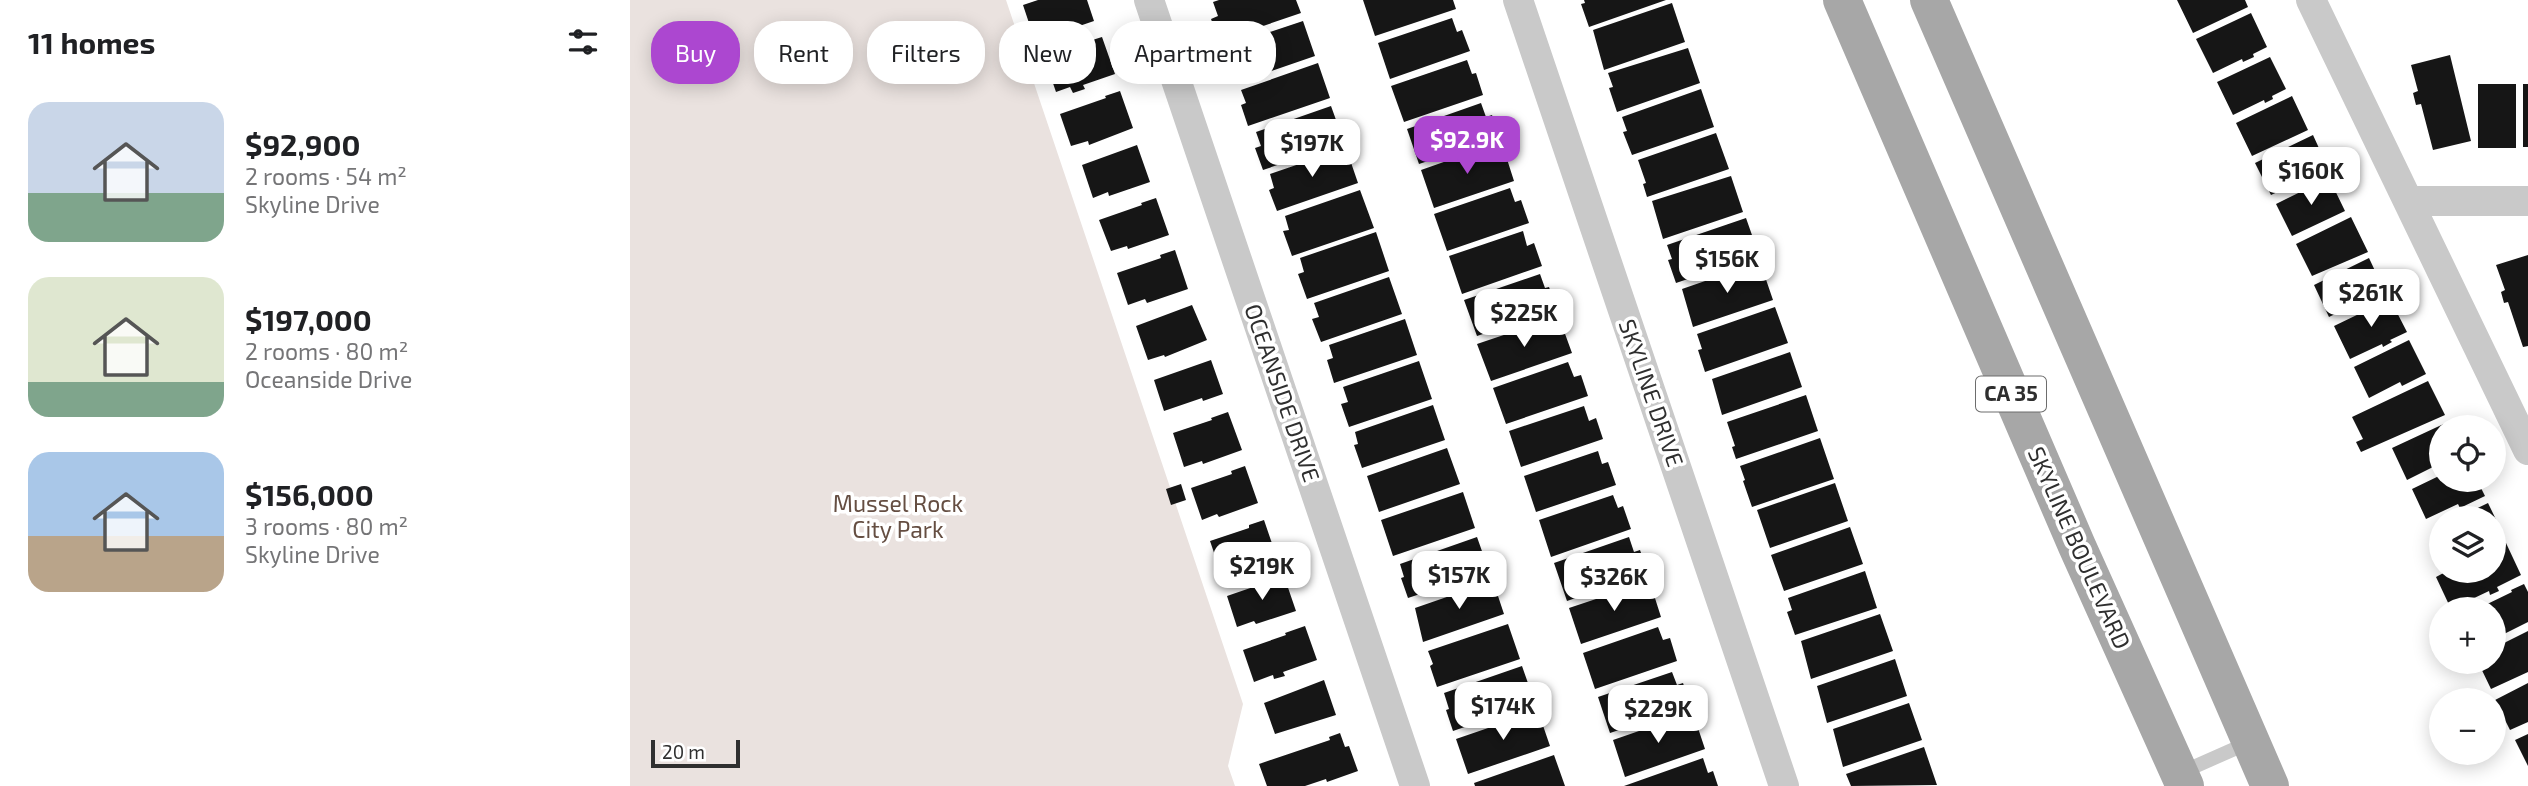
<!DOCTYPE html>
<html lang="en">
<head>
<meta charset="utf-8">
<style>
	:root { --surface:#fff; --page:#f2f2f2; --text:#202124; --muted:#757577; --accent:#ac47d0 }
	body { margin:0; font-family:"Exo 2",sans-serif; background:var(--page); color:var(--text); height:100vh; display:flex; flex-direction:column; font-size:26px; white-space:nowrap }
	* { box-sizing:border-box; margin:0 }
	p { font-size:23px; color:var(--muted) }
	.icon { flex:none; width:38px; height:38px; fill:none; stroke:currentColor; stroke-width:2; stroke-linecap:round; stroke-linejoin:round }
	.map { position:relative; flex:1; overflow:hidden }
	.details { display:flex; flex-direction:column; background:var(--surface); width:630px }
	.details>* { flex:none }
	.top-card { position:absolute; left:21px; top:21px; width:665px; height:63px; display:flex; gap:14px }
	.tools { position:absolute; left:1799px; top:415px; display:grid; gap:14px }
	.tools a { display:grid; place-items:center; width:77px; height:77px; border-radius:50%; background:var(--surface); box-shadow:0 4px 18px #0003; font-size:35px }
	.scale { position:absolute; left:21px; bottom:18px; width:89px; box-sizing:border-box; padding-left:7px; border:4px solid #2f2f2f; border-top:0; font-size:19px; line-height:24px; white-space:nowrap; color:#2f2f2f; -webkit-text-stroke:5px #fff; paint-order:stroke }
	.price { position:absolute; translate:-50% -60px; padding:0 16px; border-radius:14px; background:#fff; color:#222; font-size:23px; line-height:46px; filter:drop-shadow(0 2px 4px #0008) }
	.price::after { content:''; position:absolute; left:50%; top:42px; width:21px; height:16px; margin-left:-10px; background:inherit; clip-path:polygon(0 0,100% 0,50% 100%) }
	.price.on { background:var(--accent); color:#fff }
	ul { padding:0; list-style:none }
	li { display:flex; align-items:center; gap:21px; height:175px; padding:0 28px }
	li span { display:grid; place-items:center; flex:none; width:196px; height:140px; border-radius:21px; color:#555 }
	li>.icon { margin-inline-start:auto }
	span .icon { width:84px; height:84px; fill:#fffc; stroke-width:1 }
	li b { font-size:30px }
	h2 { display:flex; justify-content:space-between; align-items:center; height:84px; padding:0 28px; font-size:30px }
	.chip { padding:0 24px; border-radius:28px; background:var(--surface); box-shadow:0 4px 18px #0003; font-size:24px; line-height:63px }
	.chip.on { background:var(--accent); color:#fff }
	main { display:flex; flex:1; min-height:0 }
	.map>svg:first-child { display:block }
	.green { fill:#eae2df }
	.building { fill:#161616 }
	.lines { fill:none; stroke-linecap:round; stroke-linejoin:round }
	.service { stroke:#c9c9c9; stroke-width:14 }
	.minor { stroke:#c9c9c9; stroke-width:30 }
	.primary { stroke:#a7a7a7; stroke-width:38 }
	.labels { text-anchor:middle; stroke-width:7; stroke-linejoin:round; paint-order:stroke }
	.shield { fill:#fff; stroke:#6d6d6d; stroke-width:2 }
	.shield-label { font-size:21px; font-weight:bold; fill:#2f2f2f }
	.street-label { font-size:23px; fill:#2f2f2f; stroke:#fff }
	.park-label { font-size:23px; fill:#654e42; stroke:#fff }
</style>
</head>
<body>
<main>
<section class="details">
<h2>11 homes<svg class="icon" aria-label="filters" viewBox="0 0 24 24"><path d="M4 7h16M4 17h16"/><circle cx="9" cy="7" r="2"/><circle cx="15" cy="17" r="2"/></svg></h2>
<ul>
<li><span style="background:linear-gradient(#c9d6e8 65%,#7fa58c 0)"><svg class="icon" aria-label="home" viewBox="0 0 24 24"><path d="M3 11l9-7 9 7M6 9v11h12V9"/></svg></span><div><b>$92,900</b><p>2 rooms · 54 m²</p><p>Skyline Drive</p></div></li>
<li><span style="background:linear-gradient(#dfe7d0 75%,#7fa58c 0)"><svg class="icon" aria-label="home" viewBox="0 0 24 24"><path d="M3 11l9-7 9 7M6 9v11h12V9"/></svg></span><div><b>$197,000</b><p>2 rooms · 80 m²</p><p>Oceanside Drive</p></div></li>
<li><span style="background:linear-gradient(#a9c7e8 60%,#b9a48a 0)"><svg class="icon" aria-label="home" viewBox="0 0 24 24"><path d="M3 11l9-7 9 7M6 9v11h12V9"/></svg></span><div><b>$156,000</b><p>3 rooms · 80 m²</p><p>Skyline Drive</p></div></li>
</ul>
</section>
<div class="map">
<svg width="1898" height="786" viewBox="0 0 1898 786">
	<rect width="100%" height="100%" fill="#fff"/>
	<path class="green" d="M0,0H376L613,704L598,766L605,786H0Z"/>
	<path class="building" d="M408,0H457L464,21L405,41L393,5Z
		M589,0H666L671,13L589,41L581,19L588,16L583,2Z
		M733,0H823L826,9L745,36Z
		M954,0H1036L959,27L951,4L955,3Z
		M1547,0H1615L1618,7L1563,33Z
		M1042,3L1055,42L974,70L963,30Z
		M1621,13L1637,47L1623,54L1624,57L1613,62L1612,59L1583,73L1566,39Z
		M822,18L827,32L832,30L840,51L760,79L748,43Z
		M673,21L685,56L604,84L596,62L604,60L598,46Z
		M472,37L485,74L453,85L455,89L443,93L440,87L426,92L415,60L457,45L456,42Z
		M1058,48L1070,83L987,112L979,88L983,87L978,73Z
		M1820,55L1841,141L1803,150L1791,104L1786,105L1783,93L1788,91L1781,65Z
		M1640,57L1656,89L1642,96L1643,99L1635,103L1634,100L1603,115L1587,82Z
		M837,60L842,74L846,73L853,95L774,122L761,86Z
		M688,63L700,98L618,126L611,105L616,103L611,90Z
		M1848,84H1886V148H1848Z
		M1893,84H1898V147H1893Z
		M1071,89L1084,127L1002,155L993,132L997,131L992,117Z
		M490,91L503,128L459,145L458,141L441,146L430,114L476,98L475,96Z
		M1662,96L1678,130L1622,156L1606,123Z
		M851,103L856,117L862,115L870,137L789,164L777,129Z
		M701,106L714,142L633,170L625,148L631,146L626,132Z
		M1086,133L1099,169L1017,197L1013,184L1016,183L1008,160Z
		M1683,135L1698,168L1641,195L1625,163Z
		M865,144L870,158L876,156L884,181L804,208L791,170Z
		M507,145L520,182L479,196L478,192L463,198L452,165Z
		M716,148L728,183L647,211L639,190L644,188L640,174Z
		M1101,176L1113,212L1033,239L1022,201Z
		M1699,178L1715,211L1662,236L1646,204Z
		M880,188L885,202L891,200L899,223L817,251L804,214Z
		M730,190L744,228L662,256L653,231L659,230L655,216Z
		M526,198L539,235L498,249L497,246L481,251L469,220L512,205L511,203Z
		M1721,217L1738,252L1682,276L1666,244Z
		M1116,218L1129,255L1046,283L1038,260L1042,259L1037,245Z
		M893,231L897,246L904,243L912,266L832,294L819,256Z
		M746,232L759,271L677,299L668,274L674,272L670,258Z
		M545,250L558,289L517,303L515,299L498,305L487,273L531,258L530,255Z
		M1898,255V346L1893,347L1878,302L1874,303L1871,292L1875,290L1866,265Z
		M1739,258L1754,290L1699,317L1684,285Z
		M1130,262L1143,300L1063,327L1052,289Z
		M910,274L915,288L919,287L927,309L847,336L834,300Z
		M759,277L772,314L691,342L682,319L689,317L684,303Z
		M1760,299L1777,332L1760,340L1762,342L1753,347L1752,344L1720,359L1704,326Z
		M562,305L577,340L535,357L534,355L518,360L506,326Z
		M1145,307L1158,343L1075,372L1068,350L1072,349L1067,334Z
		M924,318L929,333L934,331L942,353L861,381L847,344Z
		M775,319L787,355L704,383L697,360L703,358L699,345Z
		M1779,340L1796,374L1772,386L1770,382L1739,398L1724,367Z
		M1160,352L1172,387L1092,415L1082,379Z
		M581,360L593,394L573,401L572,398L534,411L524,380Z
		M789,361L802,399L719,427L711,404L718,402L713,387Z
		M938,362L944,377L951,375L958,396L876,424L863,388Z
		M1798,381L1815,415L1731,452L1726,442L1733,439L1722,417Z
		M1176,395L1188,431L1106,459L1102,447L1105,446L1097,422Z
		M803,405L815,440L732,468L724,445L728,444L725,432Z
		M954,406L959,421L966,418L973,439L891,467L879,431Z
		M598,412L612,450L573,464L572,461L554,467L543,433L582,420L581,418Z
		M1820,421L1823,427H1811V468L1809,464L1777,480L1762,448Z
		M1190,438L1204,479L1122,507L1113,481L1115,480L1110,466Z
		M817,448L830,484L749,512L737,476Z
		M968,451L972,464L978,462L986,485L906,512L894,476Z
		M615,466L628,503L589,517L587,514L572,520L561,488L602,474L601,471Z
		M1811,475V480H1847L1855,496L1830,508L1828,504L1796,519L1782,489Z
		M1205,483L1218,521L1140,548L1127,510Z
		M551,484L556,500L541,505L536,489Z
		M833,492L845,528L763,556L751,520Z
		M983,495L988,508L993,506L1001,529L921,557L909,520Z
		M1858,503L1873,534L1864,539V518H1827Z
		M634,520L647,558L592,576L580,541L619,528V525Z
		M1220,527L1233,564L1154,591L1141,555Z
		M847,537L859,571L778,598L771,578L774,577L770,564Z
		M999,537L1004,552L1010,550L1018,573L937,601L924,563Z
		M1876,543L1891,575L1867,587L1869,591L1860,595L1859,591L1821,609L1806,577L1819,570H1864V549Z
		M1235,571L1247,608L1165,635L1157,612L1162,610L1158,598Z
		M653,573L666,611L626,624L624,621L607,627L597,596L632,584L631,581Z
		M863,581L874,614L793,642L785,608Z
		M1014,583L1018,597L1024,595L1031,617L951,644L939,608Z
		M1894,584L1898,592V622L1864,639V609H1847L1882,592L1881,590Z
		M1250,614L1263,651L1181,679L1171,641Z
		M878,624L890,659L807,687L800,666L803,664L798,651Z
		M675,626L687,660L653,672L655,676L644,679L643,675L624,682L613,650L656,635L655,633Z
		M1028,627L1033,640L1040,638L1047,661L965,689L953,653Z
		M1898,631V672L1861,689L1848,662H1864V648Z
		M1265,659L1277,696L1197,723L1187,686Z
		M892,666L905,703L823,731L816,710L819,709L814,693Z
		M1042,672L1047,685L1053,683L1061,706L980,733L968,697Z
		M694,680L706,715L645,734L634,703Z
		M1898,683V722L1880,730L1865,700Z
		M1279,703L1292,740L1213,767L1203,729Z
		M908,711L920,746L838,774L826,739Z
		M1058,714L1064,730L1068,728L1075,749L995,777L983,740Z
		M710,733L715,747L719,746L728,771L697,782L696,779L675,786H637L629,764L700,740L699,737Z
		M1898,734V766L1885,740Z
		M1294,747L1307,785L1221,786L1216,774Z
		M924,755L935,786H845L844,783Z
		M1073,758L1078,773L1083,771L1088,786H994Z"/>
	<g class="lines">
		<path class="service" d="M1550,773L1618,743"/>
		<path class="minor" d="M519,0L785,786
			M888,0L1154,786
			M1681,0L1898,450
			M1778,201H1898"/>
		<path class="primary" d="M1212,0L1447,546L1555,786
			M1299,0L1640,786"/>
	</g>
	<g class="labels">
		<rect class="shield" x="1346" y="376.5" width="70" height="35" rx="5"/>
		<g class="shield-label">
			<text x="1381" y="401">CA 35</text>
		</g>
		<g class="street-label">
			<text transform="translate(652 393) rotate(71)" y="8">OCEANSIDE DRIVE</text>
			<text transform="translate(1021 393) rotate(71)" y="8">SKYLINE DRIVE</text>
			<text transform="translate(1449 548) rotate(66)" y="8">SKYLINE BOULEVARD</text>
		</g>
		<g class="park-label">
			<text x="268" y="512">Mussel Rock<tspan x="268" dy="26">City Park</tspan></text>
		</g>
	</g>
</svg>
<div class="tools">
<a><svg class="icon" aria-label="locate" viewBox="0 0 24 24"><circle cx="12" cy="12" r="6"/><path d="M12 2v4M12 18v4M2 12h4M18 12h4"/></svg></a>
<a><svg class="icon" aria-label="layers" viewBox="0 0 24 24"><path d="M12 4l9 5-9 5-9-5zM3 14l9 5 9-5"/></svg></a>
<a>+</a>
<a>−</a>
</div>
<div class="scale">20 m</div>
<b class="price on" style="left:837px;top:176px">$92.9K</b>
<b class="price" style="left:682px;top:179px">$197K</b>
<b class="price" style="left:1681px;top:207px">$160K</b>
<b class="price" style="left:1097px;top:295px">$156K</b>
<b class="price" style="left:1741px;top:329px">$261K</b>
<b class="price" style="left:894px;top:349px">$225K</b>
<b class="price" style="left:632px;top:602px">$219K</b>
<b class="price" style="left:829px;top:611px">$157K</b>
<b class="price" style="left:984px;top:613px">$326K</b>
<b class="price" style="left:873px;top:742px">$174K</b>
<b class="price" style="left:1028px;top:745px">$229K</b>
<div class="top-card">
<a class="chip on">Buy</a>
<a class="chip">Rent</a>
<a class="chip">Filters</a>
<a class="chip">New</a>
<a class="chip">Apartment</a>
</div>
</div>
</main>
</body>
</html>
